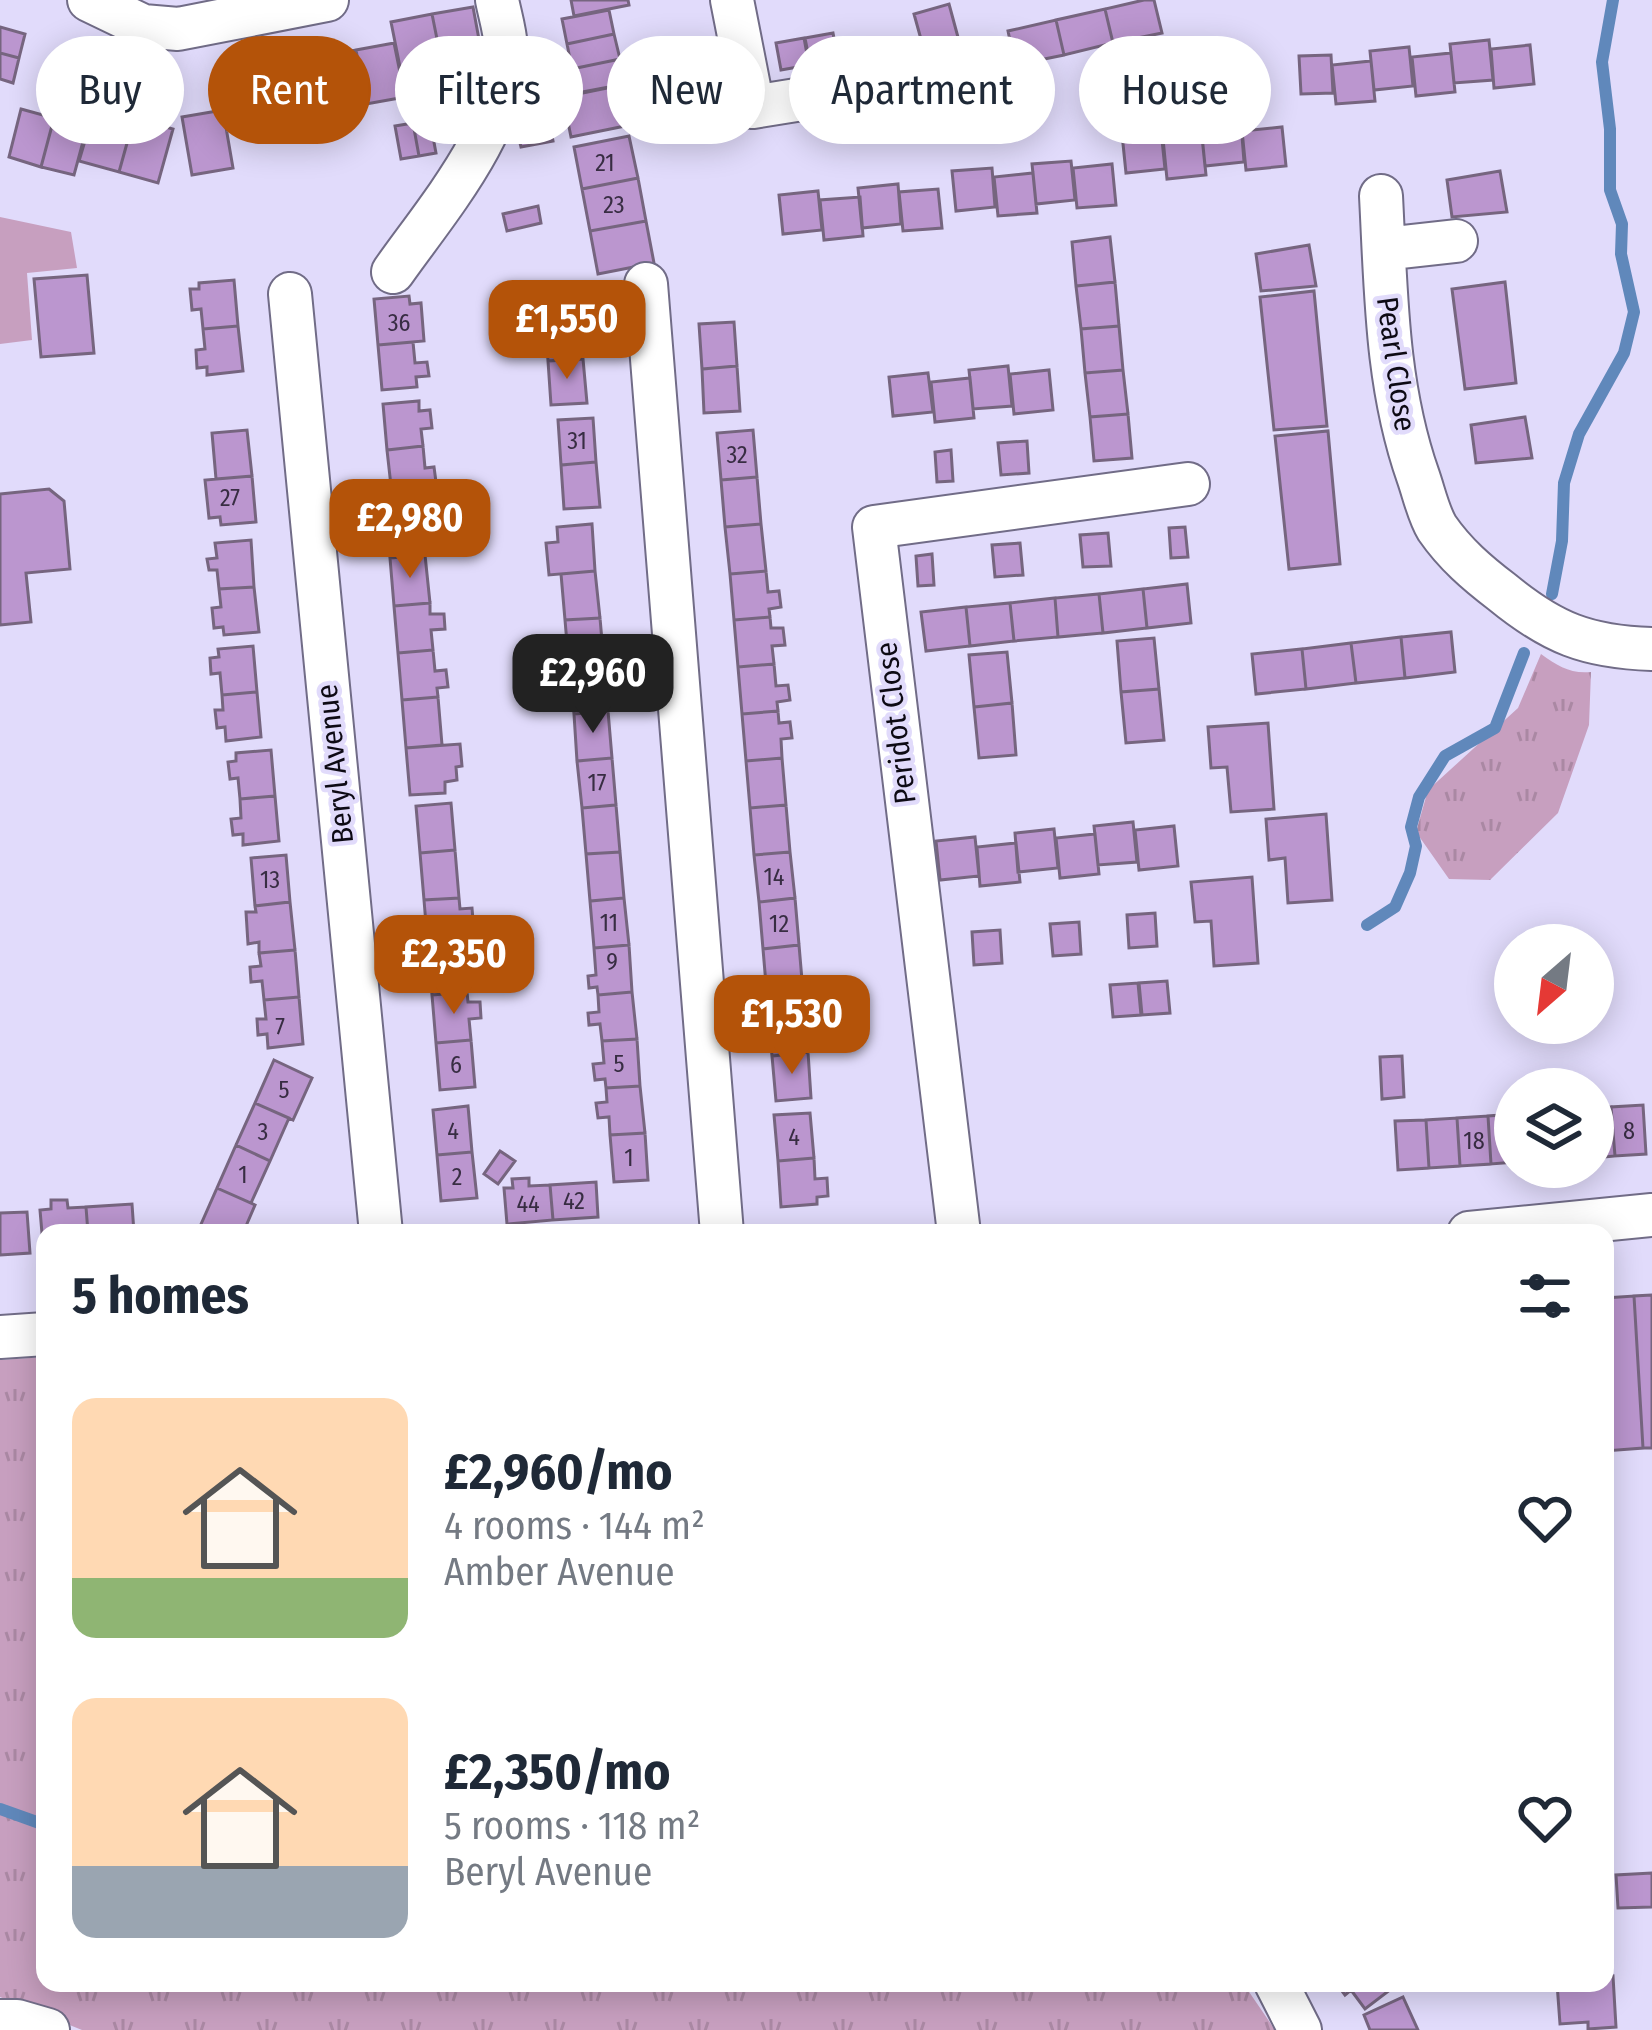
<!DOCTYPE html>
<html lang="en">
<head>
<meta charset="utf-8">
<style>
	:root { --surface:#fff; --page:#f2f2f3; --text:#1f2937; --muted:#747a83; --accent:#b45309 }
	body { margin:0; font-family:"Fira Sans Condensed",sans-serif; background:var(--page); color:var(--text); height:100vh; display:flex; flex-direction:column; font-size:45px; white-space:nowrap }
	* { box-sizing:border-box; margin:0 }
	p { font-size:39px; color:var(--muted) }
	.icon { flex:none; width:66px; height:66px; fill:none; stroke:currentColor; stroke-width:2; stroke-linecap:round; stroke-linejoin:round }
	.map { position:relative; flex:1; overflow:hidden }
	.drawer { position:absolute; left:36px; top:1224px; width:1578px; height:768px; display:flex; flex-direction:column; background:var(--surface); border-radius:24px; box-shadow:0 6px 30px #0003 }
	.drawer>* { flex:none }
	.banner { position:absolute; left:36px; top:36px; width:1581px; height:108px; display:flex; gap:24px }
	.needle { width:78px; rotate:208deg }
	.buttons { position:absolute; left:1494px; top:924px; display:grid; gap:24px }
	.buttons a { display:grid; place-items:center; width:120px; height:120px; border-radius:50%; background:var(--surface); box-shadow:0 6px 30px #0003; font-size:60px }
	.price { position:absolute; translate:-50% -102px; padding:0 27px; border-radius:24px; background:var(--accent); color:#fff; font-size:39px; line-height:78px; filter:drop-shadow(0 3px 6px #0008) }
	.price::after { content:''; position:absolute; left:50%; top:72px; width:36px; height:27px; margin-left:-18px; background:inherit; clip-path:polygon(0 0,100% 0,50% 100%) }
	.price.on { background:#222; color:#fff }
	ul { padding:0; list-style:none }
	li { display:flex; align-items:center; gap:36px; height:300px; padding:0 36px }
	li span { display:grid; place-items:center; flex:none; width:336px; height:240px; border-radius:24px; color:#555 }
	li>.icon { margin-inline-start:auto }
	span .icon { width:144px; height:144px; fill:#fffc; stroke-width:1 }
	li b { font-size:51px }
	h2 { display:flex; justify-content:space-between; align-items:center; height:144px; padding:0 36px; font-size:51px }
	.pill { padding:0 42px; border-radius:54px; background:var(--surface); box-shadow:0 6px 30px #0003; font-size:42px; line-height:108px }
	.pill.on { background:var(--accent); color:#fff }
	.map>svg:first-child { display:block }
	.grass { fill:url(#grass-tufts) }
	.pitch { fill:#c79fbf }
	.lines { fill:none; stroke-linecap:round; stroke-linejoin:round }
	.stream { stroke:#6088bb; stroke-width:12 }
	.building { fill:#bb96cf; stroke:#76657f; stroke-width:3 }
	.street-casing { stroke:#716c87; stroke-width:46 }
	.street { stroke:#fff; stroke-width:42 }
	.labels { text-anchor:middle; stroke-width:9; stroke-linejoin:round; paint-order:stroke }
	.number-label { font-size:24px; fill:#382d43 }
	.street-label { font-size:30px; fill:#0d0a14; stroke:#e1dbfb }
</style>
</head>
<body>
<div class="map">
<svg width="1652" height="2030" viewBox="0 0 1652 2030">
	<defs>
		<pattern id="grass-tufts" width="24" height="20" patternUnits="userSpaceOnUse" patternTransform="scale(3)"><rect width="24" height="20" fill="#c79fbf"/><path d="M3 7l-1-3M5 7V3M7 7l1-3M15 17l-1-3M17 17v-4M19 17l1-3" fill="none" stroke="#aa88a3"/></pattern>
	</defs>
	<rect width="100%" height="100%" fill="#e1dbfb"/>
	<path class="grass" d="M1541,654C1558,666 1570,674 1591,672L1589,725L1558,813L1490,880L1449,879L1416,832L1428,790L1518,708Z
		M45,1357V1983H1243L1275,2030H82L0,1997V1360Z"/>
	<path class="pitch" d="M0,217L71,232L77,268L27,273L32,340L0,344Z"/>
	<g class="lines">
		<path class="stream" d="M1552,594L1562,541L1564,483L1579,434L1624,353L1634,312L1621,254L1622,224L1610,190V129L1602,62L1613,0
			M1367,925L1395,907L1410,873L1416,846L1411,827L1419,797L1445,756L1495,728L1524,653
			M0,1809L45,1825"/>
	</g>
	<path class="building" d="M571,0H628L629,5L574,16Z
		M1144,0H1154L1162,33L1113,43L1105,9Z
		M949,4L962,52L927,61L914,14Z
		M473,7L483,61L443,69L432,14Z
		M1105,9L1113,43L1064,55L1056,20Z
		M609,10L614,34L567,44L562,19Z
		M432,14L443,69L402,77L391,22Z
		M1056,20L1064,55L1015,65L1008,31Z
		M0,27L25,34L19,58L0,53Z
		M833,33L838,59L810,64L805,38Z
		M614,34L620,59L572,69L567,44Z
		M804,38L809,65L781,70L776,43Z
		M1489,40L1493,80L1454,83L1450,44Z
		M394,43L405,97L366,104L356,50Z
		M1530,45L1534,84L1494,88L1491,49Z
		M1409,47L1413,86L1374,90L1370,51Z
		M356,50L366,104L328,111L317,57Z
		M962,52L975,100L939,109L927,61Z
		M0,53L19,58L13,83L0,79Z
		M1451,53L1455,92L1416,96L1412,57Z
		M1331,55L1333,93L1301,94L1299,56Z
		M620,59L625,84L577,93L572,69Z
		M1371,61L1375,101L1336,104L1332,65Z
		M318,65L327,112L302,116L293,70Z
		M293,70L302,116L277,120L269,74Z
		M269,74L277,120L252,125L244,79Z
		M244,79L252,125L227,130L219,83Z
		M463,79L469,114L450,117L445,82Z
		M617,86L625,126L571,137L563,97Z
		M95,107L134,118L119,172L79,161Z
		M850,107L855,133L826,139L822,112Z
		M21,109L54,118L41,167L9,157Z
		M223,110L233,168L192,175L182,117Z
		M54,118L87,127L74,175L41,167Z
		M134,118L173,129L158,183L119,172Z
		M430,121L436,153L419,156L413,123Z
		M413,123L419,156L401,159L395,126Z
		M1241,123L1244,162L1205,166L1201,127Z
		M550,124L553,141L521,147L517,131Z
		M1282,127L1286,166L1246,170L1242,131Z
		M1161,130L1165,169L1126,173L1122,134Z
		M629,136L638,178L582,189L574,147Z
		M1202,136L1206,175L1167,179L1163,139Z
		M1071,161L1075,200L1036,204L1032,164Z
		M1112,164L1116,205L1077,208L1073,168Z
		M992,168L995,207L956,211L952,171Z
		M1500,171L1507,212L1452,217L1447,180Z
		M1033,173L1037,213L998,216L994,177Z
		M638,178L646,221L590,231L582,189Z
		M898,184L901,224L862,228L858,188Z
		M938,189L942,228L903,231L899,192Z
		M818,191L822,230L783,234L779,195Z
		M860,197L863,236L824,240L820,200Z
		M538,206L541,223L507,231L503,214Z
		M646,221L654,263L598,274L590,231Z
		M1110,237L1115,282L1076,286L1072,242Z
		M1309,245L1316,286L1261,291L1256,254Z
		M87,275L94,353L41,357L34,279Z
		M234,280L238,326L203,329L201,309L192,310L190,289H199V283Z
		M1115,282L1119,326L1081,329L1076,286Z
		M1505,282L1516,383L1465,389L1452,289Z
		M1314,291L1327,426L1274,430L1260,297Z
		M409,296L410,304L421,303L424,341L378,345L374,299Z
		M581,314L583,359L548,361L545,316Z
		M734,322L737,366L702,369L699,324Z
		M238,326L243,371L207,375V367L197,368L196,350L205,349L203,329Z
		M1119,326L1123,370L1085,373L1081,329Z
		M413,342L415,363L427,362L429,376L416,377L417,387L382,390L378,345Z
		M583,359L587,403L551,405L548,361Z
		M737,366L740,411L704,413L702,369Z
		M1008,366L1012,406L973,409L969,370Z
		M1049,370L1053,410L1014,414L1010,374Z
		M1123,370L1128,414L1090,417L1085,373Z
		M928,373L933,412L893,416L889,377Z
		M970,378L974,418L935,422L931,382Z
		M419,401V411L430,410L432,428L421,429L423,446L387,450L383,404Z
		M1128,414L1132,458L1094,461L1090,417Z
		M1525,417L1532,458L1476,463L1471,425Z
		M593,418L596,462L561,465L558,420Z
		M247,430L252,476L216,479L212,433Z
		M753,430L757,477L721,480L717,433Z
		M1328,431L1340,564L1289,569L1275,436Z
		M1027,441L1029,473L1001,475L998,443Z
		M423,446L425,468L434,467L436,482L426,483L427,492L392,495L387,450Z
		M951,450L953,481L937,482L935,452Z
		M596,462L600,507L564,509L561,465Z
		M252,476L256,522L221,525L220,517L209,518L205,480Z
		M757,477L761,524L725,527L721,480Z
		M49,489L64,501L70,569L26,573L31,622L0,625V494Z
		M421,508L425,555L390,558L386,511Z
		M592,524L595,571L549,575L546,543L558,542L557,527Z
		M761,524L766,571L730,574L725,527Z
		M1185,527L1188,557L1171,558L1169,528Z
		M1108,533L1111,566L1083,567L1080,535Z
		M251,540L254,587L219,589L217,570H209L207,559L217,558L215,543Z
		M1020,543L1023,575L995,577L992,545Z
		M932,554L934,585L918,586L916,556Z
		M425,555L430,603L394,606L390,558Z
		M595,571L600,618L565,620L561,574Z
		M766,571L768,592L779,591L781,607L769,609L770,617L734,620L730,574Z
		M1187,584L1191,623L1147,628L1143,589Z
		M254,587L259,632L224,635L223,627L214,628L212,608L221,607L219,589Z
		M1143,589L1147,628L1103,633L1099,594Z
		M1099,594L1103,633L1058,637L1055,598Z
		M1055,598L1058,637L1014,641L1010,603Z
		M430,603V614H444L445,629L431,630L433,650L398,653L394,606Z
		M1010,603L1014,641L970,646L966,607Z
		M966,607L970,646L926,651L921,612Z
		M770,617L771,628H783L785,645L772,646L774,664L738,667L734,620Z
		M600,618L604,664L569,667L565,620Z
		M1451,632L1455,672L1405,678L1401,637Z
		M1401,637L1405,678L1356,683L1351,643Z
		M1154,638L1159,689L1121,692L1117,641Z
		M1351,643L1356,683L1306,689L1302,649Z
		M253,646L257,692L222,695L220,673L211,674L210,658L219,657L218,649Z
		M1302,649L1306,689L1256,694L1252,654Z
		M433,650L435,671L446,670L448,687L437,688L438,697L402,700L398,653Z
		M1007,652L1012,703L974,707L969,655Z
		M604,664L608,711L574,714L569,667Z
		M774,664L776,686L788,685L790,700L777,702L778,711L742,714L738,667Z
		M1159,689L1164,740L1126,743L1121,692Z
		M257,692L261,737L226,741L225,727L217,728L215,710H223L222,695Z
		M438,697L442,745L406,748L402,700Z
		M1012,703L1016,755L979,758L974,707Z
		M608,711L612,758L577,761L574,714Z
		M778,711L779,723L790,722L792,738L781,739L782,758L746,761L742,714Z
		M1268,723L1274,809L1231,812L1227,767L1211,768L1208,727Z
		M460,744L462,766L456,767L457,780L445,782V793L410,795L406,748Z
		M271,750L275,796L240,799L238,778L230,779L228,762L236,761V753Z
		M612,758L616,805L582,808L577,761Z
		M782,758L786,805L750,808L746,761Z
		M275,796L279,841L243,845V834L233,835L231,819L241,818L240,799Z
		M451,803L455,850L420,853L416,806Z
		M616,805L620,852L586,854L582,808Z
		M786,805L790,852L754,855L750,808Z
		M1326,814L1332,900L1288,903L1285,858L1269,860L1266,819Z
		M1133,822L1137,862L1098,865L1094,826Z
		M1174,826L1178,866L1139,870L1135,830Z
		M1054,829L1058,868L1018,872L1015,833Z
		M1095,834L1099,874L1060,878L1056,838Z
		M975,837L979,876L940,880L936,841Z
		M1016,843L1020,882L980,886L977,847Z
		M455,850L459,898L424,900L420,853Z
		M620,852L624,898L590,901L586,854Z
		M790,852L795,898L759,902L754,855Z
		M286,855L290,902L255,906L251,858Z
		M1252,877L1258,963L1214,966L1211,921L1195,922L1191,882Z
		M459,898L460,909L472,908L475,944L428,948L424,900Z
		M624,898L629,945L594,948L590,901Z
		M795,898L799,945L763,949L759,902Z
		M290,902L295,950L259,953V942L248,944L246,912H256L255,906Z
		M1155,913L1157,946L1129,948L1127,915Z
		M1079,922L1081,954L1053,956L1050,924Z
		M1000,930L1002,963L974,965L972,932Z
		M463,945L465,969L475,968L476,982L466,983L467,992L432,995L428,948Z
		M629,945L632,992L598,995L597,987L589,988L588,976L596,975L594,948Z
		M799,945L803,992L767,996L763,949Z
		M295,950L299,997L264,1000L262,981L251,982L250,967L261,966L259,953Z
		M1167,981L1170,1013L1142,1015L1139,983Z
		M1138,983L1141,1015L1113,1017L1110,985Z
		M467,992L468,1002H480L481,1018L469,1019L471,1040L436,1043L432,995Z
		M632,992L637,1039L602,1041L600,1024L589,1025L588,1013L599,1012L598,995Z
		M299,997L303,1044L268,1048L267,1034L258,1035L257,1019H266L264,1000Z
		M804,1007L805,1016L816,1015L817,1032L806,1033L808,1052L772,1056L768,1010Z
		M637,1039L640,1086L606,1088L605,1079L595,1080L593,1064L604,1063L602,1041Z
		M471,1040L475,1087L440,1090L436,1043Z
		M808,1052L811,1098L776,1101L772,1056Z
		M1402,1056L1404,1097L1382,1099L1380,1057Z
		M274,1060L312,1078L293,1120L255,1103Z
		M640,1086L645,1133L610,1135L609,1117L598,1118L596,1103L607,1102L606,1088Z
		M255,1103L289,1118L270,1161L236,1145Z
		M1643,1105L1646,1154L1615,1156L1611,1107Z
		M468,1106L472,1152L437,1155L433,1110Z
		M1611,1107L1615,1156L1593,1158V1109Z
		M810,1113L814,1158L778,1161L774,1115Z
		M1515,1114V1162L1491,1164L1488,1116Z
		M1488,1116L1491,1164L1460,1166L1457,1118Z
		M1457,1118L1460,1166L1429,1168L1426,1120Z
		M1426,1120L1429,1168L1398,1170L1395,1121Z
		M645,1133L648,1180L614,1182L610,1135Z
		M236,1145L270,1161L251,1203L217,1188Z
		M500,1151L515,1161L498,1184L484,1174Z
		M472,1152L477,1198L441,1201L437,1155Z
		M814,1158L815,1179L827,1178L828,1196L817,1197V1204L781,1207L778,1161Z
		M529,1178V1186L550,1185L553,1220L507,1224L504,1188H513L512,1179Z
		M596,1182L598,1217L553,1220L550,1185Z
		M217,1188L255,1205L243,1233L198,1231Z
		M51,1200H67L68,1208L86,1207L88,1233H45L43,1245L40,1210L51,1209Z
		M132,1204L134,1233H88L86,1207Z
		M27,1212L30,1253L0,1255V1213Z
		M1652,1295V1448H1643L1634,1296Z
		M1634,1296L1643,1448L1605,1451V1298Z
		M1652,1873V1907L1618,1908L1616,1875Z
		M1613,1976L1616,2027L1588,2029V2022L1560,2024L1557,1983H1605V1977Z
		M1336,1983H1399L1365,2009L1351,1990L1345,1995Z
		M1403,1997L1418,2030H1370L1364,2015Z"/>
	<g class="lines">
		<g class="street-casing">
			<path id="street" d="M89,0L143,26L178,29L327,0
				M732,0L753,107L927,79
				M1381,196C1386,291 1386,385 1418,476C1424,493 1428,513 1437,528C1455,554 1477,573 1502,592C1552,633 1587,647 1652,649
				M1384,249L1456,241
				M393,272C435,212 513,123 506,47C505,31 500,15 497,0
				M646,284L722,1233
				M290,294L381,1233
				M959,1233L874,527L1188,484
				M1469,1233L1652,1215
				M0,1337L45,1334
				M1276,1983L1300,2030
				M0,2021H17L48,2030"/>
		</g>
		<use href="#street" class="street"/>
	</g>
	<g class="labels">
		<g class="number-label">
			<text x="605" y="171">21</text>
			<text x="614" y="213">23</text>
			<text x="399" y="331">36</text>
			<text x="577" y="449">31</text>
			<text x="737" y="463">32</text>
			<text x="230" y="506">27</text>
			<text x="597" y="791">17</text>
			<text x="774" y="885">14</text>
			<text x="270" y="888">13</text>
			<text x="609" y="931">11</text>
			<text x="779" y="932">12</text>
			<text x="612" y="970">9</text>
			<text x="280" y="1035">7</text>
			<text x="619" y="1072">5</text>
			<text x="456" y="1073">6</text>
			<text x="284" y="1098">5</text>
			<text x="453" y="1139">4</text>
			<text x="1629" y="1139">8</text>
			<text x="263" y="1140">3</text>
			<text x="794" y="1145">4</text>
			<text x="1474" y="1149">18</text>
			<text x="629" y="1166">1</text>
			<text x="243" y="1183">1</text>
			<text x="457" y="1185">2</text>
			<text x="574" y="1209">42</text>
			<text x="528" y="1212">44</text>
		</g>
		<g class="street-label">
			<text transform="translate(1396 364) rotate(82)" y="10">Pearl Close</text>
			<text transform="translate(896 723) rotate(-97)" y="10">Peridot Close</text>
			<text transform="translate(335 764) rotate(-96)" y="10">Beryl Avenue</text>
		</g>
	</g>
</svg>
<div class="buttons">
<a><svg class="needle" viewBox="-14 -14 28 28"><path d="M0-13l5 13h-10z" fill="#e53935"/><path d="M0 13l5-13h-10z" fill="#747a83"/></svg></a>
<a><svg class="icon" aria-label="layers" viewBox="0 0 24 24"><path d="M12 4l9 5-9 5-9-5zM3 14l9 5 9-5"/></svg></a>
</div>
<b class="price" style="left:567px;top:382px">£1,550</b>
<b class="price" style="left:410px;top:581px">£2,980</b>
<b class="price on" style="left:593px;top:736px">£2,960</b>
<b class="price" style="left:454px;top:1017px">£2,350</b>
<b class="price" style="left:792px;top:1077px">£1,530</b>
<div class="banner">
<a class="pill">Buy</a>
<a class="pill on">Rent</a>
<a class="pill">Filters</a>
<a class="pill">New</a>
<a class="pill">Apartment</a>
<a class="pill">House</a>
</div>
<section class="drawer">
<h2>5 homes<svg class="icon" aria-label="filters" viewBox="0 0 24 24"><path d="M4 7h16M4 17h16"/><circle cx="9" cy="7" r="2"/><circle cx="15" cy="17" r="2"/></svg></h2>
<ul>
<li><span style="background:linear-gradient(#ffd9b3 75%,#8fb573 0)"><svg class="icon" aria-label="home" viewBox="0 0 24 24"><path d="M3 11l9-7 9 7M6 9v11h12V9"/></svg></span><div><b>£2,960/mo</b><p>4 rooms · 144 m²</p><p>Amber Avenue</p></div><svg class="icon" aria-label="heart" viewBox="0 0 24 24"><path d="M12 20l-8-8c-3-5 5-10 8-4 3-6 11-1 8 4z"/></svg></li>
<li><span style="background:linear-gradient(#ffd9b3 70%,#9aa5b1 0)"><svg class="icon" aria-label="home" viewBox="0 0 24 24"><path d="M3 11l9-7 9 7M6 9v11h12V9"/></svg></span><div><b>£2,350/mo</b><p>5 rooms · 118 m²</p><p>Beryl Avenue</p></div><svg class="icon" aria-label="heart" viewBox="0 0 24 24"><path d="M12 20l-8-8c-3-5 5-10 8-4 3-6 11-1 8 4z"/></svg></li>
</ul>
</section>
</div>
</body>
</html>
